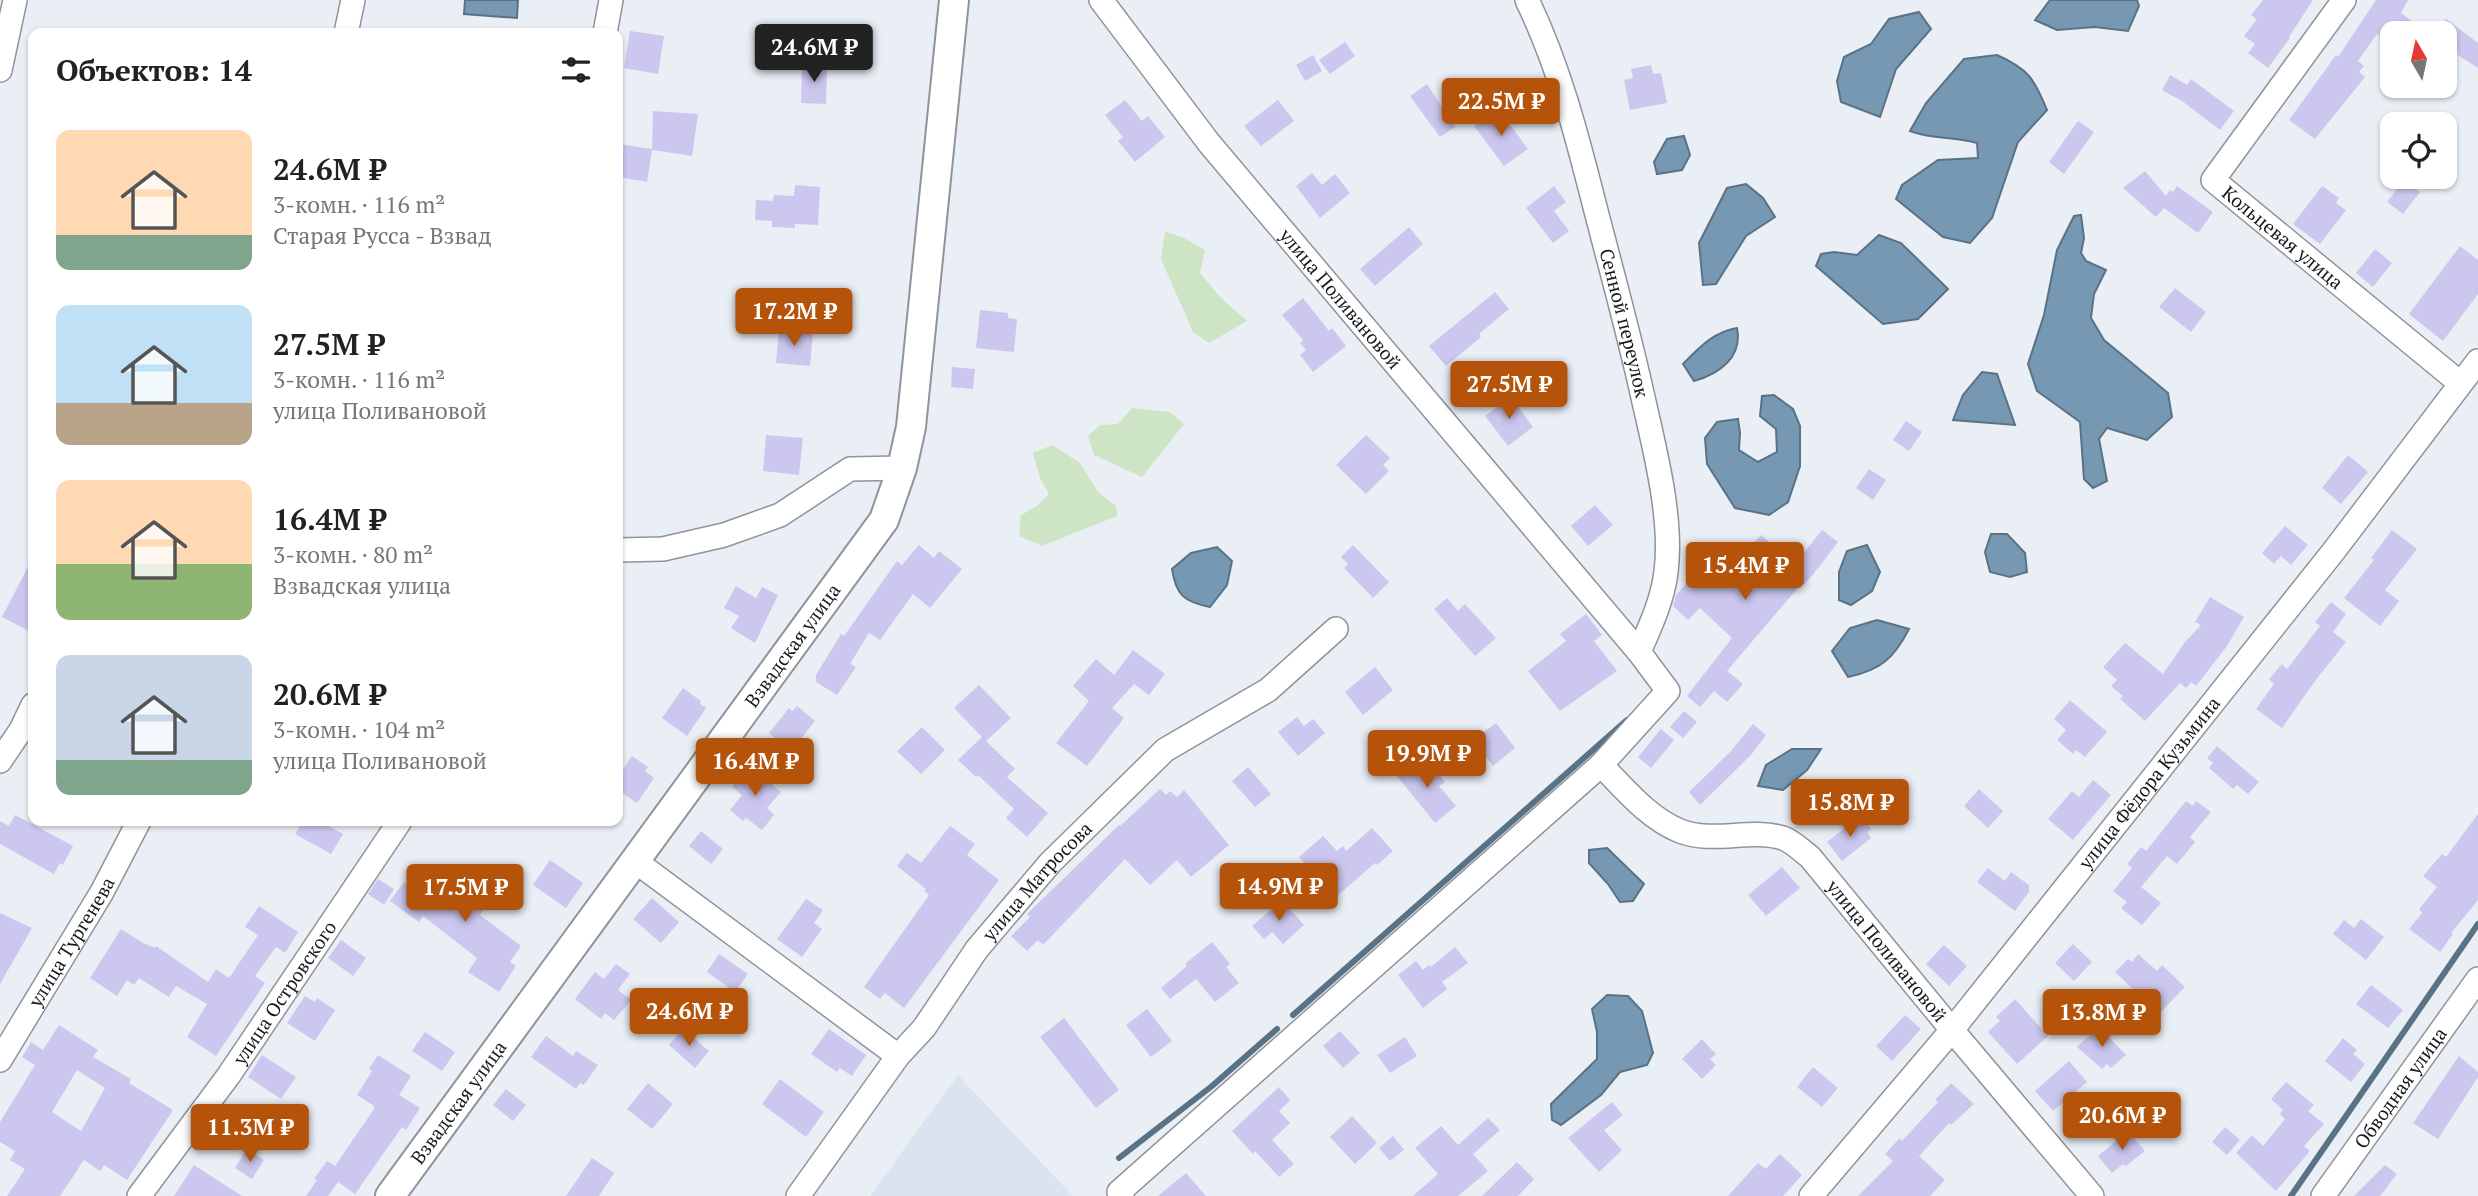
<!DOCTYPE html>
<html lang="ru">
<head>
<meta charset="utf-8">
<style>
	:root { --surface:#fff; --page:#f6f6f6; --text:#222; --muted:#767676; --accent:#b45309 }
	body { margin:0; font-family:"PT Serif",serif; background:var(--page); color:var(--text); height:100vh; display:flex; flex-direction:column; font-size:26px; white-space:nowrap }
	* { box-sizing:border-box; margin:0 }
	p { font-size:23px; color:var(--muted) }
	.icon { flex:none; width:38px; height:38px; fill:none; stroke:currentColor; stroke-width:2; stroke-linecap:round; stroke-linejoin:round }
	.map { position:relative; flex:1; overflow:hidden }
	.drawer { position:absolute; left:28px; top:28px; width:595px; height:798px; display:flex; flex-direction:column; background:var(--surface); border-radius:14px; box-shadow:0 2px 5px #0004 }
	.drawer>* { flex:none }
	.needle { width:46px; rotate:351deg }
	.fabs { position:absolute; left:2380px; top:21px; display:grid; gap:14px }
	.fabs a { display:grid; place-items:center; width:77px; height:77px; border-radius:14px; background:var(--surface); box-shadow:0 2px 5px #0004; font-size:35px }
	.price { position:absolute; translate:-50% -60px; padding:0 16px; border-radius:7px; background:var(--accent); color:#fff; font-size:23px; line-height:46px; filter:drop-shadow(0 2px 4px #0008) }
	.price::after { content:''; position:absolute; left:50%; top:42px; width:21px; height:16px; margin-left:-10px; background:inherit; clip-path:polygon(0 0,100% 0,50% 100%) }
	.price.current { background:#222; color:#fff }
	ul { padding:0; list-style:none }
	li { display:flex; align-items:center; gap:21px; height:175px; padding:0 28px }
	li span { display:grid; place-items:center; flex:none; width:196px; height:140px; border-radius:14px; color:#555 }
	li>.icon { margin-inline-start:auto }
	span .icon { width:84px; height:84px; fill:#fffc; stroke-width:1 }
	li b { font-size:30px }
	h2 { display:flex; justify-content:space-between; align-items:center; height:84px; padding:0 28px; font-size:30px }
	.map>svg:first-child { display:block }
	.built { fill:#dae4f1 }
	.green { fill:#cee5c5 }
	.water { fill:#7798b3; stroke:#5a7285; stroke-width:2 }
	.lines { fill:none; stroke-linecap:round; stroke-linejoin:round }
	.stream { stroke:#5a7285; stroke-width:6 }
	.building { fill:#ccc7ee; fill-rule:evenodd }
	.minor-casing { stroke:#8f939a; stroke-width:26 }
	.tertiary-casing { stroke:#8f939a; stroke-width:32 }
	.minor { stroke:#fff; stroke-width:23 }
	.tertiary { stroke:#fff; stroke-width:28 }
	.labels { text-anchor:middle; stroke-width:5; stroke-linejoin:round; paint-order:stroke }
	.street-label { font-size:19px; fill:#16181a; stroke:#fafcff }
</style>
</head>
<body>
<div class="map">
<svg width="2478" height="1196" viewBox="0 0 2478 1196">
	<rect width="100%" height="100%" fill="#eaeff6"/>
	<path class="built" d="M958,1075L1073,1196H870Z"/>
	<path class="green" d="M1165,231L1184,238L1205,250L1200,273L1220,297L1247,321L1209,343L1193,332L1161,259Z
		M1132,408L1170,412L1184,424L1142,477L1094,455L1088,436L1100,425L1118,424Z
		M1052,445L1080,463L1098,492L1116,506L1117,516L1042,546L1019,536L1021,515L1037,506L1049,494L1040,478L1033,453Z"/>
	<path class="water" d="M465,0H518L517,18L464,14Z
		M2050,0H2137L2139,6L2128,31L2095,27L2057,30L2035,20Z
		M1919,12L1931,29L1896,69L1880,117L1841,102L1837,81L1844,57L1871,44L1889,19Z
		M1997,55C2028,69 2034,78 2047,110L2018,142L1992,218L1970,243L1943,237L1896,199L1902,185L1938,160L1978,158L1977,143C1954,136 1933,140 1910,131L1926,103L1964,59Z
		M1684,136L1690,155L1682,170L1657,174L1654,162L1667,139Z
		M1746,184L1763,198L1775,217L1746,236L1716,284L1703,285L1699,243L1727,188Z
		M2081,215L2084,238L2081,253L2086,261L2106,270L2094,294L2091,318L2104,340L2168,393L2172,417L2147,440L2107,428L2099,439L2107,481L2093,488L2084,479L2080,422L2037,391L2028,364L2044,315L2057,250L2074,216Z
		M1879,235L1901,243L1948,289L1918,319L1883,324L1816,266L1821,254L1834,252L1857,255Z
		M1737,328C1743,357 1719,374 1694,381L1683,364C1699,348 1713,332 1737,328Z
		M1982,372L1997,374L2015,425L1953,420L1963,395Z
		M1774,395L1793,409L1800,426V466L1788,502L1769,515L1735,508L1707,464L1705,438L1717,422L1738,419L1740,433L1739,450L1758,462L1777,452L1776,429L1760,416L1762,396Z
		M1991,534H2007L2025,553L2027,572L2010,577L1990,572L1985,552Z
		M1867,545L1880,572L1872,591L1851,605L1839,600V572L1847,551Z
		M1217,547L1232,561L1227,585L1210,607C1184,602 1176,595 1172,569L1191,553Z
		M1877,620L1909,629C1894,658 1881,670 1848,677L1832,651L1850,628Z
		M1792,749H1821L1807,770L1783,790L1758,786L1766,765Z
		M1607,848L1644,884L1633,901L1620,902L1608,884L1589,863V850Z
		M1607,995L1628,996L1642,1011L1653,1053L1647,1065L1620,1072L1601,1095L1561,1125L1552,1120L1551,1104L1597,1059V1032L1592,1009Z"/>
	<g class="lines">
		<path class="stream" d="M1293,1015L1627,720
			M1119,1158L1212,1086L1277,1029
			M2291,1196L2478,924"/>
	</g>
	<path class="building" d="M2263,0H2313L2289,37L2290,38L2268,68L2248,53L2255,44L2244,36L2257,19L2251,15Z
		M2376,0H2408L2401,13L2428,33H2387L2383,38L2377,34L2358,61L2364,66L2359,72L2365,77L2315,139L2289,120L2336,55L2338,57Z
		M2445,18L2478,43V68L2445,47Z
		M630,31L664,36L658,74L624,68Z
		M1345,42L1355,56L1330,74L1319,60Z
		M1313,55L1322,71L1305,81L1296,65Z
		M802,64L827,65L826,104L801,103Z
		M1651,65L1653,74L1661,73L1667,103L1630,110L1624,80L1633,78L1631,69Z
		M2170,75L2187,85L2191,79L2234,111L2220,130L2182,101L2162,90Z
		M1427,84L1455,127L1440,137L1410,96Z
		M1125,100L1142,121L1148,116L1165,137L1135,162L1118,141L1123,137L1105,115Z
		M1278,100L1294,121L1261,146L1244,126Z
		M653,111L698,114L692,156L652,150L647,182L618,177V144L652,149Z
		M1500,111L1528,149L1504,166L1474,126Z
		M2078,121L2094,132L2064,174L2049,162Z
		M2145,171L2166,196L2170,190L2173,192L2177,186L2213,212L2198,233L2164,208L2156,217L2123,188Z
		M1312,173L1322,185L1335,174L1350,193L1320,218L1296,186Z
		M2404,180L2420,192L2403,214L2387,202Z
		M795,185L820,187L818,225L795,224V228L772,227V221L755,220L756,200L773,201L774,195L794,196Z
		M1554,186L1566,202L1554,211L1569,231L1553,243L1526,208Z
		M2322,186L2339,198L2336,203L2346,210L2320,244L2293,224Z
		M1409,227L1423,244L1375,286L1360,269Z
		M2460,246L2478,260V294L2443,341L2409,314Z
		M2375,249L2392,263L2373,287L2356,273Z
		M2175,288L2206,312L2191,332L2159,307Z
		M1495,292L1509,309L1479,334L1481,337L1446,366L1429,346Z
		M1303,298L1329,331L1332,328L1346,346L1313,372L1300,355L1306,350L1300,343L1303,340L1282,315Z
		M980,310L1008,313V318L1017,319L1014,352L976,348Z
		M779,329L813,332L810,366L776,363Z
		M952,367L975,369L973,389L951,387Z
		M1511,397L1533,427L1508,446L1485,416Z
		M1906,421L1922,432L1909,451L1893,440Z
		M766,435L803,438L799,475L763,471Z
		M1366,435L1390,458L1383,465L1389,471L1366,494L1336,465Z
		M2348,455L2368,472L2341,504L2322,488Z
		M1869,469L1886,480L1873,500L1856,488Z
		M1595,505L1613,525L1588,546L1571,526Z
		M2285,526L2308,545L2291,565L2281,556L2274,564L2262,553Z
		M1822,530L1838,542L1819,567L1804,585L1802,583L1727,671L1743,684L1727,702L1714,691L1700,707L1687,696L1732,638L1700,608L1688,620L1673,606L1676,595L1715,552L1731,567L1761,535L1794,565Z
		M2392,530L2417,549L2385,590L2399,601L2380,626L2344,598L2374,560L2371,558Z
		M919,545L934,558L939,551L962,569L930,608L913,594L880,640L869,633L850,664L856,667L837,695L816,682V675L841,634L844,636L897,561L902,565Z
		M1353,545L1389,582L1373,598L1344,568L1348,564L1341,557Z
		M33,557V633L2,617Z
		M736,586L756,598L762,587L778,595L755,643L731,628L739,616L724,608Z
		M2210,597L2244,617L2227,646L2196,686L2191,682L2186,688L2180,683L2145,721L2120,699L2123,696L2111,686L2117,680L2103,667L2125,643L2163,674L2185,642L2201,625L2195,622Z
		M1447,598L1458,611L1465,604L1496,638L1475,656L1434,609Z
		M2331,602L2346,614L2333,632L2346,642L2315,681L2282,728L2256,709L2274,684L2269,679L2282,664L2287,669L2320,626L2315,622Z
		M1586,614L1602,635L1594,641L1617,671L1560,711L1528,671L1566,641L1560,634Z
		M1133,650L1165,674L1149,695L1134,684L1112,708L1124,718L1087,766L1056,743L1089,701L1073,686L1096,659L1114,675Z
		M1375,667L1393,690L1363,715L1345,692Z
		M979,685L1011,718L986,741L1015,769L1007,777L1048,813L1027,837L1006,818L1014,809L978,775L976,777L958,760L982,737L954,708Z
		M683,688L701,701L700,704L706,708L687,736L662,718Z
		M2070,700L2107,732L2085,757L2076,750L2073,754L2057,740L2066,730L2054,719Z
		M797,706L815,721L791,751L769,733L789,708L792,711Z
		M1684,711L1697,722L1683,738L1670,727Z
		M1297,717L1304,726L1313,719L1325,733L1298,756L1278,732Z
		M1496,723L1515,748L1493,766L1473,740Z
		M1753,724L1766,735L1751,755L1700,805L1689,792L1730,752Z
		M922,727L945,750L921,774L897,751Z
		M1661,729L1674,740L1651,768L1638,757Z
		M2217,746L2259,782L2248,794L2237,785L2233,789L2209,768L2213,763L2207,758Z
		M632,756L648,767L645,771L654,778L637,803L618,790V777Z
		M1411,763L1419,772L1430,763L1445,782L1439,786L1456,806L1435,823L1396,775Z
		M749,766L781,792L767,808L774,815L762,830L746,818L743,821L730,810L742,795L732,787Z
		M1248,767L1271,794L1255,807L1232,781Z
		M2093,780L2111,795L2073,840L2048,819L2072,791L2079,797Z
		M1160,789L1166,795L1170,791L1177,797L1184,790L1229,845L1191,877L1177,860L1150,885L1125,859L1043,945L1038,940L1027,951L1011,936L1030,917L1027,914L1119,825L1120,826Z
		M1979,789L2003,811L1988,828L1964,806Z
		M2186,801L2193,806L2196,801L2211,812L2190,837L2195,842L2177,864L2167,856L2141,887L2161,903L2142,925L2121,908L2127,902L2113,891L2132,868L2127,864L2141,847L2146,851Z
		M2478,814V900L2451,933L2453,934L2440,952L2409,929L2422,913L2419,909L2437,887L2423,876L2442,854L2446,857Z
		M15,815L73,846L63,865L60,863L54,874L0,844V821L9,826Z
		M1860,816L1871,829L1867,832L1871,838L1842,861L1827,842Z
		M303,821H319L343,834L331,854L295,834Z
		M950,826L975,844L967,855L999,880L904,1008L885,993L880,999L864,987L929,895L924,891L926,889L897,866L907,853L921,863Z
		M1372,828L1393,851L1377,865L1375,863L1336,897L1299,857L1323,836L1337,851L1343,846L1346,851Z
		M701,831L723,849L711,864L689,846Z
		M550,860L583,883L566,908L533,885Z
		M1782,867L1800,888L1766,916L1748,895Z
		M1988,868L2005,881L2011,872L2029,885V892L2015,911L1977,882Z
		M486,872L503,884L480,915L521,946L510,962L516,966L499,992L468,972L477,958L423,916L419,922L390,901L404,882L410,886L415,880L424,887L428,882L445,894L452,880L472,890Z
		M378,879L394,889L384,905L368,894Z
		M652,898L679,922L661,943L633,919Z
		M806,899L823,910L814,923L822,929L802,957L777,939Z
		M1282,900L1304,925L1283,944L1272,932L1264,939L1252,926Z
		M259,906L298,932L285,953L276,947L255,976L265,983L216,1056L187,1037L207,1004L176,986L169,997L139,978L134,985L127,980L117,996L90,978L121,929L143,943L155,948L156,946L208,982L216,969L229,978L258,935L245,927Z
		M0,913L32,928L0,984Z
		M2361,919L2384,937L2366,960L2333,934L2344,920L2354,928Z
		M341,940L366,958L353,976L328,958Z
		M1212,942L1230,964L1226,967L1239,983L1215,1002L1196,979L1170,999L1161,988L1187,966L1185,964Z
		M2073,944L2092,962L2074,981L2055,963Z
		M1944,945L1967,966L1949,986L1926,964Z
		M1455,947L1468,963L1442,982L1447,989L1423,1008L1398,975L1416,961L1423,970L1429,965L1431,967Z
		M719,954L748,974L735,992L707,972Z
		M2138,954L2157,971L2162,965L2185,987L2159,1014L2115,972L2128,959L2132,962Z
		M616,964L630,974L618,990L631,1000L614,1020L605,1013L601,1019L575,999L595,972L604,979Z
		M2371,985L2403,1010L2388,1028L2356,1004Z
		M305,996L315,1002L317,998L335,1010L315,1041L287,1023Z
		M2015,999L2048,1036L2017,1064L1988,1032L2000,1021L1996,1017Z
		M1147,1009L1172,1041L1151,1057L1126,1025Z
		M1905,1015L1921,1029L1892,1061L1876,1046Z
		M1064,1018L1119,1090L1096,1108L1040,1037Z
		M59,1025L98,1050L93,1057L131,1079L129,1083L173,1110L127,1180L104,1165L100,1171L84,1160L60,1196H7L25,1169L10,1160L15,1151L0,1142V1122L35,1065L22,1057L31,1042L43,1050ZM77,1070L105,1088L81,1131L52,1112Z
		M2099,1027L2126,1055L2111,1068L2107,1064L2102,1069L2077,1047Z
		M683,1029L709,1051L695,1068L669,1045Z
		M829,1029L866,1055L852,1076L840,1068L837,1072L811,1054Z
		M1340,1031L1360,1053L1343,1068L1323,1046Z
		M425,1032L455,1052L442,1071L412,1051Z
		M546,1036L573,1056L576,1051L598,1065L584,1085L580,1083L576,1089L531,1057Z
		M1405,1037L1417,1056L1390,1073L1377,1055Z
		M2343,1038L2357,1050L2353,1054L2365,1064L2351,1082L2325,1061Z
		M1702,1039L1716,1054L1710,1059L1716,1065L1702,1079L1682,1059Z
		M262,1055L296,1077L281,1099L248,1077Z
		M378,1055L411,1076L399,1095L420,1108L406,1130L402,1127L355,1194L338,1182L328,1196H306L317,1180L314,1179L327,1161L335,1166L374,1109V1106L357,1095L372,1071L369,1069Z
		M2459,1056L2478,1072V1077L2438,1139L2413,1123Z
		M2069,1061L2087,1082L2053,1111L2035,1091Z
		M1813,1067L1838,1088L1822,1107L1797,1087Z
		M780,1079L824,1112L806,1137L762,1104Z
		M2286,1082L2314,1105L2308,1111L2324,1124L2304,1146L2310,1151L2276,1191L2236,1153L2252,1135L2263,1146L2285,1119L2280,1114L2283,1110L2271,1099Z
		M648,1083L673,1104L652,1129L627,1109Z
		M1951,1083L1974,1104L1951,1125L1949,1123L1919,1156L1945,1180L1930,1196H1858L1893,1161L1885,1154L1900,1138L1902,1141L1938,1102L1935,1100Z
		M1279,1087L1290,1100L1279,1111L1290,1123L1272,1140L1294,1164L1279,1177L1255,1151L1253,1154L1232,1131Z
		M506,1089L526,1105L513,1121L493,1105Z
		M2158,1094L2172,1107L2160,1120L2149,1111V1104Z
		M1612,1102L1623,1115L1604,1130L1622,1150L1599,1172L1568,1138Z
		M1352,1116L1377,1143L1355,1164L1330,1137Z
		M1488,1118L1500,1130L1473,1154L1488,1171L1458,1196H1413L1438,1174L1415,1148L1441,1126L1458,1145Z
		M2225,1127L2240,1140L2227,1155L2212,1142Z
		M2128,1131L2145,1151L2126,1166L2123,1164L2112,1173L2098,1156Z
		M1393,1136L1404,1150L1390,1161L1379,1148Z
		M247,1149L264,1160L252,1179L235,1168Z
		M1780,1154L1802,1175L1783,1196H1728L1758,1163L1766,1169Z
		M592,1158L614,1173L599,1196H566Z
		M1517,1162L1534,1179L1518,1196H1482Z
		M194,1165L242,1196H174Z
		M2385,1165L2397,1174L2380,1196H2354Z
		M1186,1173L1206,1196H1158Z"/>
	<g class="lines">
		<g class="minor-casing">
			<g id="minor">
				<path id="s1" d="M1101,0L1209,143L1639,652L1668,691L1601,765L1119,1192L1122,1196"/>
				<path id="s2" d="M1527,0C1559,66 1577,136 1595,207C1611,269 1628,330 1642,393C1654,447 1673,517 1666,572C1663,599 1650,627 1639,652"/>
				<path id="s3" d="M2344,0L2213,180L2460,383"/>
				<path d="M346,33L353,0"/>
				<path d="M605,33L611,0"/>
				<path d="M0,70L15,0"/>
				<path d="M618,550L663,549L724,535L780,515L850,469L902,468"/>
				<path d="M0,761L21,730L33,705"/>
				<path id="s4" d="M1601,765C1625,789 1648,818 1680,831C1714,844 1749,828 1783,838C1792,841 1802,851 1810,857L1952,1030L2092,1196"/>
				<path d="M635,861L898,1056"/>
				<path id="s5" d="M0,1060L102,892L139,821"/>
				<path id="s6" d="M139,1196L229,1075L400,821"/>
				<path id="s7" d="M798,1196L898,1056L924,1028L977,949L1050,863L1165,750L1268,690L1336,629"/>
				<path id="s8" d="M1811,1196L1952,1030L2333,552L2478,361"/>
				<path id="s9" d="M2323,1196L2478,979"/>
			</g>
		</g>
		<g class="tertiary-casing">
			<g id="tertiary">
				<path id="s10" d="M390,1196L884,520L902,468L911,427L954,0"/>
			</g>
		</g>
		<use href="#minor" class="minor"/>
		<use href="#tertiary" class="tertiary"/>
	</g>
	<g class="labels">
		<g class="street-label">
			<text dy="7" stroke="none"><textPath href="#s3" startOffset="313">Кольцевая улица</textPath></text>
			<text dy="7" stroke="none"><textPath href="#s1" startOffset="383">улица Поливановой</textPath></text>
			<text dy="7" stroke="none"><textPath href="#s2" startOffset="338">Сенной переулок</textPath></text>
			<text dy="7" stroke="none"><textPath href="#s10" startOffset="682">Взвадская улица</textPath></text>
			<text dy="7" stroke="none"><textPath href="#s8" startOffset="534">улица Фёдора Кузьмина</textPath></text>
			<text dy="7" stroke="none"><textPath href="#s7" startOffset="396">улица Матросова</textPath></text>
			<text dy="7" stroke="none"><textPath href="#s5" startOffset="138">улица Тургенева</textPath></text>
			<text dy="7" stroke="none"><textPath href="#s4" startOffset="362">улица Поливановой</textPath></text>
			<text dy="7" stroke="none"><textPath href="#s6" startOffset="250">улица Островского</textPath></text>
			<text dy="7" stroke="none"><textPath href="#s9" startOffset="133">Обводная улица</textPath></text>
			<text dy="7" stroke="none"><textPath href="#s10" startOffset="116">Взвадская улица</textPath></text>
		</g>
	</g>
</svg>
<div class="fabs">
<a><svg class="needle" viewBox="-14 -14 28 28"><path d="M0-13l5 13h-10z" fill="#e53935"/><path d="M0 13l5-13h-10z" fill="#767676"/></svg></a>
<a><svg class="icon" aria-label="locate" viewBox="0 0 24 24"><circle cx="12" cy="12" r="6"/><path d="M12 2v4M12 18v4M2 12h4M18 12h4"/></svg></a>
</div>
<b class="price current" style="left:814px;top:84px">24.6M ₽</b>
<b class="price" style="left:1501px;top:138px">22.5M ₽</b>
<b class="price" style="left:794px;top:348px">17.2M ₽</b>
<b class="price" style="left:1509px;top:421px">27.5M ₽</b>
<b class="price" style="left:1745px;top:602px">15.4M ₽</b>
<b class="price" style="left:1427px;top:790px">19.9M ₽</b>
<b class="price" style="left:755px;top:798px">16.4M ₽</b>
<b class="price" style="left:1850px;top:839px">15.8M ₽</b>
<b class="price" style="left:1279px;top:923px">14.9M ₽</b>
<b class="price" style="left:465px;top:924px">17.5M ₽</b>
<b class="price" style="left:689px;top:1048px">24.6M ₽</b>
<b class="price" style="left:2102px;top:1049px">13.8M ₽</b>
<b class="price" style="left:2122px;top:1152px">20.6M ₽</b>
<b class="price" style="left:250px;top:1164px">11.3M ₽</b>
<section class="drawer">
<h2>Объектов: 14<svg class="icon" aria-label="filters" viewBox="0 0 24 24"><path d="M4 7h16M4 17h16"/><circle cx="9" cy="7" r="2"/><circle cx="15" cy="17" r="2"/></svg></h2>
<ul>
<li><span style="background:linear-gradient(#ffd9b3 75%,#7fa58c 0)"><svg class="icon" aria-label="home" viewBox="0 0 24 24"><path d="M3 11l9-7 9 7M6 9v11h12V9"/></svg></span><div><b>24.6M ₽</b><p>3-комн. · 116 m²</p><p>Старая Русса - Взвад</p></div></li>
<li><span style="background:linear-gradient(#bfe0f5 70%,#b9a48a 0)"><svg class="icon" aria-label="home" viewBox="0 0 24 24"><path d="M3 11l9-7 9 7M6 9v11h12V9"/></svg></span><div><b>27.5M ₽</b><p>3-комн. · 116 m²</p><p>улица Поливановой</p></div></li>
<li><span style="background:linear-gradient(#ffd9b3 60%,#8fb573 0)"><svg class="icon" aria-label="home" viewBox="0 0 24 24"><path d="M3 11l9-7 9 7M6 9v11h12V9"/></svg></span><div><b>16.4M ₽</b><p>3-комн. · 80 m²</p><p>Взвадская улица</p></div></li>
<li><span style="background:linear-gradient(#c9d6e8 75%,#7fa58c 0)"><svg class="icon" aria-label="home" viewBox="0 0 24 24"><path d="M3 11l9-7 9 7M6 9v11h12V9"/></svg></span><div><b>20.6M ₽</b><p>3-комн. · 104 m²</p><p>улица Поливановой</p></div></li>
</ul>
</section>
</div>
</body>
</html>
